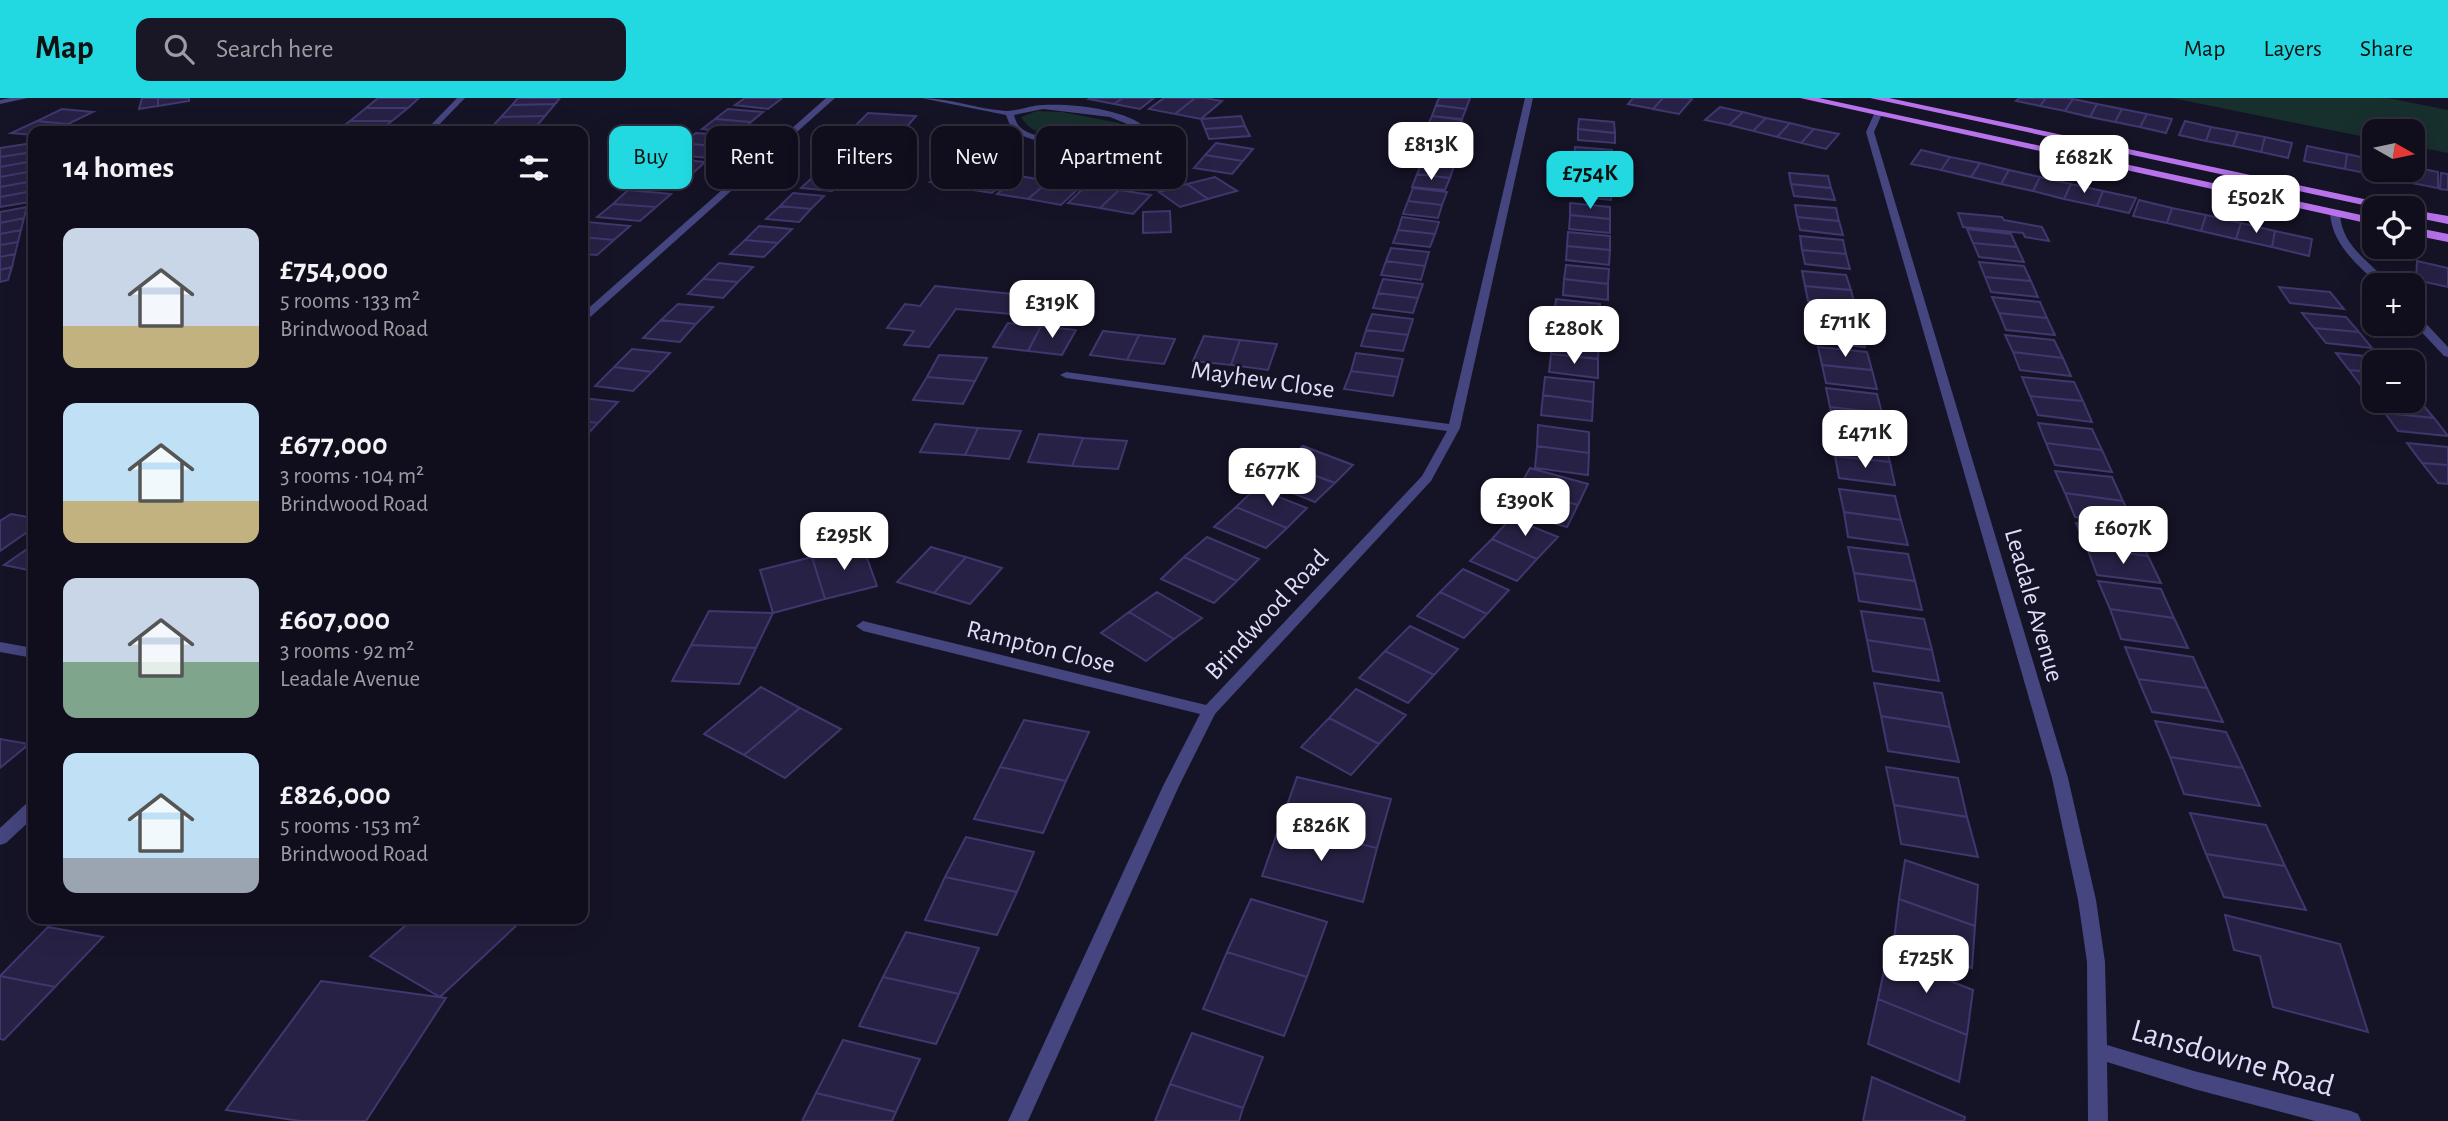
<!DOCTYPE html>
<html lang="en">
<head>
<meta charset="utf-8">
<style>
	:root { --surface:#100e1c; --page:#191725; --text:#f1f3f6; --muted:#9c9ca3; --line:#302e3b; --accent:#22d8e1 }
	body { margin:0; font-family:"Alegreya Sans",sans-serif; background:var(--page); color:var(--text); height:100vh; display:flex; flex-direction:column; font-size:26px; white-space:nowrap }
	* { box-sizing:border-box; margin:0 }
	p { font-size:23px; color:var(--muted) }
	.icon { flex:none; width:38px; height:38px; fill:none; stroke:currentColor; stroke-width:2; stroke-linecap:round; stroke-linejoin:round }
	.map { position:relative; flex:1; overflow:hidden }
	.sheet { position:absolute; left:28px; top:28px; width:560px; height:798px; display:flex; flex-direction:column; background:var(--surface); border-radius:14px; box-shadow:0 7px 28px #0002,0 0 0 2px var(--line) }
	.sheet>* { flex:none }
	.hud { position:absolute; left:609px; top:28px; width:665px; height:63px; display:flex; gap:14px }
	.needle { width:46px; rotate:99deg }
	.buttons { position:absolute; left:2362px; top:21px; display:grid; gap:14px }
	.buttons a { display:grid; place-items:center; width:63px; height:63px; border-radius:14px; background:var(--surface); box-shadow:0 7px 28px #0002,0 0 0 2px var(--line); font-size:35px }
	.price { position:absolute; translate:-50% -60px; padding:0 16px; border-radius:14px; background:#fff; color:#222; font-size:23px; line-height:46px; filter:drop-shadow(0 2px 4px #0008) }
	.price::after { content:''; position:absolute; left:50%; top:42px; width:21px; height:16px; margin-left:-10px; background:inherit; clip-path:polygon(0 0,100% 0,50% 100%) }
	.price.active { background:var(--accent); color:#111 }
	ul { padding:0; list-style:none }
	li { display:flex; align-items:center; gap:21px; height:175px; padding:0 35px }
	li span { display:grid; place-items:center; flex:none; width:196px; height:140px; border-radius:14px; color:#555 }
	li>.icon { margin-inline-start:auto }
	span .icon { width:84px; height:84px; fill:#fffc; stroke-width:1 }
	li b { font-size:30px }
	h2 { display:flex; justify-content:space-between; align-items:center; height:84px; padding:0 35px; font-size:30px }
	.chip { padding:0 24px; border-radius:14px; background:var(--surface); box-shadow:0 7px 28px #0002,0 0 0 2px var(--line); font-size:24px; line-height:63px }
	.chip.active { background:var(--accent); color:#111 }
	header { display:flex; align-items:center; gap:42px; box-sizing:border-box; height:98px; padding:0 35px; background:var(--accent); color:#111 }
	header strong { font-size:33px }
	nav { display:flex; gap:38px; margin-inline-start:auto; font-size:24px }
	.search { width:490px; height:63px; background:var(--page); display:flex; align-items:center; gap:18px; box-sizing:border-box; padding:0 24px; border-radius:14px; color:var(--muted); font-size:26px }
	.map>svg:first-child { display:block }
	.green { fill:#172f2d }
	.building { fill:#272245; stroke:#3f376d; stroke-width:2 }
	.lines { fill:none; stroke-linecap:round; stroke-linejoin:round }
	.street { fill:#45457f; fill-rule:evenodd }
	.primary { fill:#b873ec; fill-rule:evenodd }
	.labels { text-anchor:middle; stroke-width:5; stroke-linejoin:round; paint-order:stroke }
	.street-label { font-size:26px; fill:#dfddfa; stroke:#151326 }
	.near-street-label { font-size:32px; fill:#dfddfa; stroke:#151326 }
</style>
</head>
<body>
<header>
<strong>Map</strong>
<div class="search"><svg class="icon" aria-label="search" viewBox="0 0 24 24"><circle cx="10" cy="10" r="6"/><path d="M15 15l6 6"/></svg>Search here</div>
<nav><a>Map</a><a>Layers</a><a>Share</a></nav>
</header>
<div class="map">
<svg width="2448" height="1023" viewBox="0 0 2448 1023">
	<rect width="100%" height="100%" fill="#151326"/>
	<path class="green" d="M2172,0H2388L2448,12V55L2413,48V33H2375V41Z
		M1037,13L1062,14L1119,25L1125,29L1126,35C1107,47 1052,41 1032,31C1028,28 1024,24 1021,19Z"/>
	<path class="building" d="M142,0H158V8L139,11Z
		M158,0H189V3L158,8Z
		M378,0H419L408,10H366Z
		M518,0H560L555,6L512,7Z
		M745,0H776L781,1L768,11L735,7Z
		M1091,0H1123L1114,6L1089,1Z
		M1123,0H1154L1140,11L1114,6Z
		M1164,0H1195L1175,16L1149,11Z
		M1195,0H1205L1222,3L1201,21L1175,16Z
		M1439,0H1470L1466,11L1436,7Z
		M1633,0H1663L1653,11L1628,6Z
		M1663,0H1688L1692,1L1679,16L1653,11Z
		M2019,0H2046L2040,8L2016,3Z
		M2046,0H2069L2073,1L2065,13L2040,8Z
		M2073,1L2097,6L2090,19L2065,13Z
		M555,6L545,18L501,19L512,7Z
		M2097,6L2122,11L2115,24L2090,19Z
		M1436,7L1466,11L1462,21L1432,18Z
		M1720,9L1743,14L1729,27L1705,22Z
		M366,10H408L392,23H350Z
		M62,11L93,14L68,26L37,23Z
		M728,11L763,14L751,24L715,21Z
		M2122,11L2147,16L2140,29L2115,24Z
		M1743,14L1766,20L1753,33L1729,27Z
		M868,15L916,18L903,33L854,29Z
		M2147,16L2172,21L2166,35L2140,29Z
		M545,18L535,30L490,31L501,19Z
		M1241,18L1245,28L1205,31L1201,21Z
		M1432,18L1462,22L1458,32L1427,29Z
		M1766,20L1790,25L1777,39L1753,33Z
		M715,21L751,24L739,35L702,31Z
		M1579,21L1614,24L1615,35L1578,31Z
		M37,23L68,26L52,33H33V37L11,35Z
		M350,23H392L380,33H337Z
		M2185,23L2211,29L2206,43L2179,37Z
		M1790,25L1814,31L1801,45L1777,39Z
		M1245,28L1250,38L1209,41L1205,31Z
		M1427,29L1458,32L1454,43L1423,40Z
		M2211,29L2238,34L2233,48L2206,43Z
		M1578,31L1615,35V45L1578,42Z
		M1814,31L1839,36L1826,51L1801,45Z
		M2238,34L2265,39L2261,54L2233,48Z
		M696,35L735,38L722,49L682,45Z
		M858,37L887,40L874,52L844,49Z
		M2265,39L2292,45L2288,60L2261,54Z
		M1431,41L1462,45L1458,56L1426,52Z
		M33,45V54L0,59V50Z
		M682,45L722,49L709,60L669,56Z
		M1216,45L1253,51L1243,63L1205,57Z
		M2307,48L2347,56L2345,71L2304,63Z
		M844,49L874,52L860,65L830,62Z
		M1575,49L1612,52V63L1574,60Z
		M1426,52L1458,56L1454,68L1422,64Z
		M1921,52L1950,59L1941,72L1911,66Z
		M33,54V63L0,69V59Z
		M2347,56L2375,62V77L2345,71Z
		M1205,57L1243,63L1232,76L1194,70Z
		M1950,59L1980,65L1971,79L1941,72Z
		M665,60L705,64L692,76L650,73Z
		M1574,60L1612,63V74L1574,71Z
		M33,63V73L0,79V69Z
		M1422,64L1454,68L1450,80L1417,76Z
		M1980,65L2009,72L2001,86L1971,79Z
		M826,66L856,68L844,80L814,78Z
		M953,67L982,72L961,90L930,84Z
		M2413,69L2438,74V90L2406,84L2407,72H2413Z
		M982,72L1013,77L992,95L961,90Z
		M2009,72L2040,79L2033,93L2001,86Z
		M2376,72H2407L2406,84L2375,77Z
		M33,73V83L0,89V79Z
		M650,73L692,76L678,89L636,85Z
		M1572,75L1611,78V90L1572,86Z
		M1789,75L1828,78L1831,90L1791,86Z
		M2441,75L2448,76V92L2440,91Z
		M1417,76L1450,80L1445,92L1412,89Z
		M814,78L844,80L832,93L801,90Z
		M1019,78L1049,83L1028,101L997,96Z
		M1215,79L1237,93L1208,101L1187,86Z
		M2040,79L2071,86L2064,101L2033,93Z
		M33,83L32,93L0,99V89Z
		M1049,83L1080,89L1061,107L1028,101Z
		M1088,86L1119,92L1100,110L1068,105Z
		M1187,86L1208,101L1180,109L1159,94Z
		M1572,86L1611,90V102L1571,98Z
		M1791,86L1831,90L1835,102L1794,98Z
		M2071,86L2103,93L2097,108L2064,101Z
		M1413,90L1447,94L1442,107L1408,103Z
		M628,92L671,96L656,109L613,106Z
		M1119,92L1151,97L1133,116L1100,110Z
		M32,93L29,104L0,109V99Z
		M2103,93L2136,100L2129,115L2097,108Z
		M793,95L824,98L811,111L780,108Z
		M2139,102L2172,110L2167,125L2133,118Z
		M1408,103L1442,107L1438,120L1403,116Z
		M1570,105L1610,109V121L1570,117Z
		M613,106L656,109L640,123L597,119Z
		M1795,107L1836,110L1839,123L1797,119Z
		M780,108L811,111L799,124L766,121Z
		M27,109L24,120L0,125V114Z
		M2172,110L2206,117L2201,133L2167,125Z
		M1170,113L1171,134L1143,135V114Z
		M1958,115L2002,119L2004,122L2042,129L2049,143L2025,139L2023,135L1963,129Z
		M1570,117L1610,121V135L1569,131Z
		M2206,117L2241,125L2236,141L2201,133Z
		M1402,119L1439,124L1435,136L1398,132Z
		M1797,119L1839,123L1843,137L1800,132Z
		M24,120L21,132L0,136V125Z
		M587,124L630,128L614,142L583,139V127Z
		M2241,125L2275,133L2272,149L2236,141Z
		M759,128L792,131L778,145L745,142Z
		M1967,131L2011,136L2017,149L1973,145Z
		M21,132L18,144L0,147V136Z
		M1398,132L1435,136L1430,149L1393,145Z
		M2275,133L2312,141L2309,158L2272,149Z
		M1568,134L1610,138V152L1567,148Z
		M1800,138L1843,142L1846,156L1802,152Z
		M583,139L614,142L597,157L583,156Z
		M745,142L778,145L764,159L730,156Z
		M18,144L15,156L0,159V147Z
		M1973,145L2017,149L2024,164L1979,159Z
		M1567,148L1610,152L1609,167L1566,162Z
		M1391,150L1429,154L1425,168L1386,163Z
		M1802,152L1846,156L1850,171L1805,166Z
		M15,156L12,169L0,172V159Z
		M1386,163L1425,168L1421,182L1381,177Z
		M2417,163L2448,170V189L2416,182Z
		M1979,164L2024,168L2031,183L1985,179Z
		M719,165L753,169L738,184L703,181Z
		M1566,167L1609,171L1608,186L1564,181Z
		M12,169L8,182L0,184V172Z
		M1802,173L1846,177L1851,192L1805,188Z
		M1985,179L2031,183L2038,199L1991,194Z
		M703,181L738,184L723,200L688,196Z
		M1383,181L1423,186L1418,200L1378,195Z
		M1564,181L1608,186V202L1563,197Z
		M935,188L1023,197L1011,216L956,211L929,249L904,247L914,233L887,230L905,206L920,208Z
		M1805,188L1851,192L1855,208L1808,203Z
		M2279,189L2330,194L2344,211L2290,205Z
		M1378,195L1418,200L1413,215L1373,210Z
		M1992,199L2040,204L2047,220L1999,215Z
		M1556,201L1600,206V222L1554,217Z
		M678,206L713,209L696,226L661,222Z
		M1810,210L1856,215L1861,232L1813,227Z
		M1999,215L2047,220L2055,237L2006,232Z
		M2302,215L2346,219L2359,234L2314,230Z
		M1372,216L1413,221L1408,237L1366,232Z
		M1554,217L1600,222L1599,238L1553,233Z
		M661,222L696,226L680,244L643,240Z
		M1008,225L1041,228L1028,253L993,249Z
		M1813,227L1861,232L1865,249L1816,244Z
		M1041,228L1076,232L1062,257L1028,253Z
		M2314,230L2359,234L2372,250L2326,245Z
		M1366,232L1408,237L1403,253L1361,248Z
		M1103,233L1139,237L1127,262L1090,257Z
		M1139,237L1175,241L1164,266L1127,262Z
		M2005,237L2054,242L2063,260L2013,254Z
		M1204,238L1240,242L1231,267L1193,263Z
		M1552,239L1599,244L1598,261L1551,256Z
		M1240,242L1277,246L1268,272L1231,267Z
		M1818,249L1867,254L1872,272L1822,267Z
		M632,251L670,255L652,274L614,269Z
		M2013,254L2063,260L2071,278L2020,272Z
		M1356,255L1403,261L1398,279L1351,273Z
		M2336,255L2383,260L2386,264H2375V274L2349,272Z
		M1551,256L1598,261V280L1549,274Z
		M939,257L987,260L975,283L927,279Z
		M1822,267L1872,272L1877,291L1826,285Z
		M614,269L652,274L633,293L595,288Z
		M2349,272L2375,274V290L2362,289Z
		M1351,273L1398,279L1393,298L1344,291Z
		M927,279L975,283L963,306L913,302Z
		M1545,279L1594,284L1593,304L1543,297Z
		M2022,279L2074,284L2083,303L2030,298Z
		M1826,290L1877,296L1882,315L1830,309Z
		M1543,297L1593,304L1592,323L1541,317Z
		M2030,298L2083,303L2092,324L2038,317Z
		M583,300L618,304L598,325L583,323Z
		M2419,302L2434,320L2385,315L2375,303Z
		M1830,309L1882,315L1887,336L1834,329Z
		M2385,315L2434,320L2448,338L2398,333Z
		M583,323L598,325L583,341Z
		M2038,325L2092,331L2102,352L2046,345Z
		M935,326L978,330L965,357L920,354Z
		M1538,327L1589,334V355L1537,348Z
		M978,330L1021,333L1009,361L965,357Z
		M1039,336L1083,340L1072,368L1028,364Z
		M1830,336L1884,343L1890,364L1835,358Z
		M1083,340L1127,343L1118,371L1072,368Z
		M2046,345L2102,352L2112,374L2055,367Z
		M2407,345L2448,349V367L2422,365Z
		M1303,348L1353,367L1335,385L1284,366Z
		M1537,348L1589,355L1588,377L1535,370Z
		M1835,358L1890,364L1895,387L1839,380Z
		M2422,365L2448,367V386L2438,385Z
		M1284,366L1335,385L1315,404L1265,384Z
		M1530,370L1588,386L1578,407L1518,391Z
		M2055,373L2112,379L2123,403L2065,395Z
		M1256,390L1307,410L1287,430L1236,409Z
		M1518,391L1578,407L1567,429L1507,412Z
		M1839,391L1895,398L1901,422L1844,414Z
		M2065,395L2123,403L2135,427L2075,419Z
		M1236,409L1287,430L1266,450L1214,429Z
		M1844,414L1901,422L1908,447L1848,439Z
		M11,416L33,420V430L0,453V423Z
		M1511,420L1558,439L1537,461L1492,441Z
		M2076,425L2136,432L2148,458L2087,450Z
		M1207,439L1259,461L1237,483L1184,459Z
		M1492,441L1537,461L1517,483L1470,463Z
		M862,446L877,488L825,501L812,459Z
		M33,447V473L4,467Z
		M931,449L966,459L934,495L897,484Z
		M1848,449L1908,456L1915,483L1854,475Z
		M2087,450L2148,458L2161,485L2097,477Z
		M812,459L825,501L773,515L760,472Z
		M966,459L1002,470L970,506L934,495Z
		M1184,459L1237,483L1214,505L1161,481Z
		M1463,471L1509,492L1487,516L1440,494Z
		M1854,475L1915,483L1922,512L1859,503Z
		M2098,483L2161,491L2174,520L2110,511Z
		M1157,494L1202,520L1174,541L1129,514Z
		M1440,494L1487,516L1464,540L1417,518Z
		M2110,511L2174,520L2188,550L2121,541Z
		M709,513L773,515L756,550L691,547Z
		M1861,513L1924,521L1932,552L1867,542Z
		M1129,514L1174,541L1146,563L1101,535Z
		M1410,528L1458,551L1434,577L1385,553Z
		M1867,542L1932,552L1939,583L1873,573Z
		M691,547L756,550L739,586L672,583Z
		M2125,549L2193,559L2207,590L2138,581Z
		M1385,553L1434,577L1408,605L1359,580Z
		M2138,581L2207,590L2223,624L2152,614Z
		M1874,585L1942,595L1950,629L1881,618Z
		M761,589L800,610L744,657L704,636Z
		M1356,591L1406,617L1379,646L1329,620Z
		M800,610L841,631L785,680L744,657Z
		M1881,618L1950,629L1959,664L1888,653Z
		M1329,620L1379,646L1351,677L1301,649Z
		M1024,622L1089,634L1066,683L1000,669Z
		M2155,623L2226,634L2243,670L2170,659Z
		M0,641L29,646L0,670Z
		M2170,659L2243,670L2260,708L2184,696Z
		M1000,669L1066,683L1043,735L974,721Z
		M1886,669L1958,680L1967,719L1894,707Z
		M1297,679L1391,701L1377,750L1280,727Z
		M1894,707L1967,719L1978,759L1901,746Z
		M2190,715L2266,727L2285,768L2206,756Z
		M1280,727L1377,750L1363,804L1262,778Z
		M966,739L1034,754L1017,794L945,779Z
		M2206,756L2285,768L2306,812L2224,799Z
		M1905,762L1978,787L1975,828L1899,801Z
		M945,779L1017,794L997,837L925,822Z
		M1251,801L1327,824L1307,879L1227,854Z
		M1899,801L1975,828L1972,870L1894,842Z
		M2225,817L2340,846L2368,934L2273,909L2260,858L2234,852Z
		M413,821H507L517,827L440,899L370,858Z
		M48,829L103,839L55,889L0,878Z
		M906,834L979,850L959,896L883,879Z
		M1227,854L1307,879L1284,938L1203,911Z
		M1887,858L1973,892L1967,937L1878,901Z
		M0,878L55,889L4,942L0,941Z
		M883,879L959,896L936,946L859,928Z
		M321,883L446,900L366,1023H300L226,1012Z
		M1878,901L1967,937L1959,984L1868,946Z
		M1192,935L1263,959L1243,1010L1170,986Z
		M843,942L920,961L896,1014L816,995Z
		M1872,979L1965,1019L1964,1023H1863Z
		M1170,986L1243,1010L1239,1023H1155Z
		M816,995L896,1014L892,1023H802Z"/>
	<g class="lines">
		<path class="street" d="M10,0H28L0,6V2Z
			M457,0H465L433,33H425Z
			M826,0H835L587,222L583,223V215Z
			M921,0C950,0 977,11 1006,13C1019,13 1031,7 1043,7C1070,5 1127,11 1146,30C1140,38 1135,43 1125,46C1103,54 1031,48 1013,32C1010,28 1008,22 1006,17ZM1043,11L1110,19L1137,30C1132,36 1127,40 1119,42C1100,49 1031,44 1018,27C1016,24 1015,20 1014,17Z
			M1525,0H1533L1460,330L1431,383L1215,616L1179,688L1028,1023H1008L1163,688L1200,616L863,533L856,528L863,523L1206,607L1422,378L1447,333L1066,280L1060,277L1066,274L1449,326Z
			M1878,14L1882,16L1874,34L2068,680L2096,802L2105,864L2107,947L2194,973L2351,1013L2358,1016L2361,1023H2315L2194,991L2107,964L2108,1023H2088L2087,864L2078,802L2052,680L1866,34L1874,16Z
			M2335,113L2340,116C2342,150 2371,163 2390,187H2379C2358,167 2333,148 2330,116Z
			M2413,215L2417,216L2448,249V259L2444,258L2413,225Z
			M0,544L33,550V560L0,554Z
			M33,704V720L6,745L0,747V730L27,705Z"/>
		<path class="primary" d="M1800,0H1819L2375,120V127Z
			M1870,0H1889L2392,107L2398,110H2377Z
			M2413,112L2448,118V126L2413,119Z
			M2413,129L2448,136V144L2413,137Z"/>
	</g>
	<g class="labels">
		<g class="street-label">
			<text transform="translate(1263 281) rotate(8)" y="9">Mayhew Close</text>
			<text transform="translate(2035 507) rotate(74)" y="9">Leadale Avenue</text>
			<text transform="translate(1266 516) rotate(-47)" y="9">Brindwood Road</text>
			<text transform="translate(1041 548) rotate(14)" y="9">Rampton Close</text>
		</g>
		<g class="near-street-label">
			<text transform="translate(2233 959) rotate(16)" y="11">Lansdowne Road</text>
		</g>
	</g>
</svg>
<div class="buttons">
<a><svg class="needle" viewBox="-14 -14 28 28"><path d="M0-13l5 13h-10z" fill="#e53935"/><path d="M0 13l5-13h-10z" fill="#9c9ca3"/></svg></a>
<a><svg class="icon" aria-label="locate" viewBox="0 0 24 24"><circle cx="12" cy="12" r="6"/><path d="M12 2v4M12 18v4M2 12h4M18 12h4"/></svg></a>
<a>+</a>
<a>−</a>
</div>
<b class="price" style="left:1431px;top:84px">£813K</b>
<b class="price" style="left:2084px;top:97px">£682K</b>
<b class="price active" style="left:1590px;top:113px">£754K</b>
<b class="price" style="left:2256px;top:137px">£502K</b>
<b class="price" style="left:1052px;top:242px">£319K</b>
<b class="price" style="left:1845px;top:261px">£711K</b>
<b class="price" style="left:1574px;top:268px">£280K</b>
<b class="price" style="left:1865px;top:372px">£471K</b>
<b class="price" style="left:1272px;top:410px">£677K</b>
<b class="price" style="left:1525px;top:440px">£390K</b>
<b class="price" style="left:2123px;top:468px">£607K</b>
<b class="price" style="left:844px;top:474px">£295K</b>
<b class="price" style="left:1321px;top:765px">£826K</b>
<b class="price" style="left:1926px;top:897px">£725K</b>
<div class="hud">
<a class="chip active">Buy</a>
<a class="chip">Rent</a>
<a class="chip">Filters</a>
<a class="chip">New</a>
<a class="chip">Apartment</a>
</div>
<section class="sheet">
<h2>14 homes<svg class="icon" aria-label="filters" viewBox="0 0 24 24"><path d="M4 7h16M4 17h16"/><circle cx="9" cy="7" r="2"/><circle cx="15" cy="17" r="2"/></svg></h2>
<ul>
<li><span style="background:linear-gradient(#c9d6e8 70%,#c2b280 0)"><svg class="icon" aria-label="home" viewBox="0 0 24 24"><path d="M3 11l9-7 9 7M6 9v11h12V9"/></svg></span><div><b>£754,000</b><p>5 rooms · 133 m²</p><p>Brindwood Road</p></div></li>
<li><span style="background:linear-gradient(#bfe0f5 70%,#c2b280 0)"><svg class="icon" aria-label="home" viewBox="0 0 24 24"><path d="M3 11l9-7 9 7M6 9v11h12V9"/></svg></span><div><b>£677,000</b><p>3 rooms · 104 m²</p><p>Brindwood Road</p></div></li>
<li><span style="background:linear-gradient(#c9d6e8 60%,#7fa58c 0)"><svg class="icon" aria-label="home" viewBox="0 0 24 24"><path d="M3 11l9-7 9 7M6 9v11h12V9"/></svg></span><div><b>£607,000</b><p>3 rooms · 92 m²</p><p>Leadale Avenue</p></div></li>
<li><span style="background:linear-gradient(#bfe0f5 75%,#9aa5b1 0)"><svg class="icon" aria-label="home" viewBox="0 0 24 24"><path d="M3 11l9-7 9 7M6 9v11h12V9"/></svg></span><div><b>£826,000</b><p>5 rooms · 153 m²</p><p>Brindwood Road</p></div></li>
</ul>
</section>
</div>
</body>
</html>
